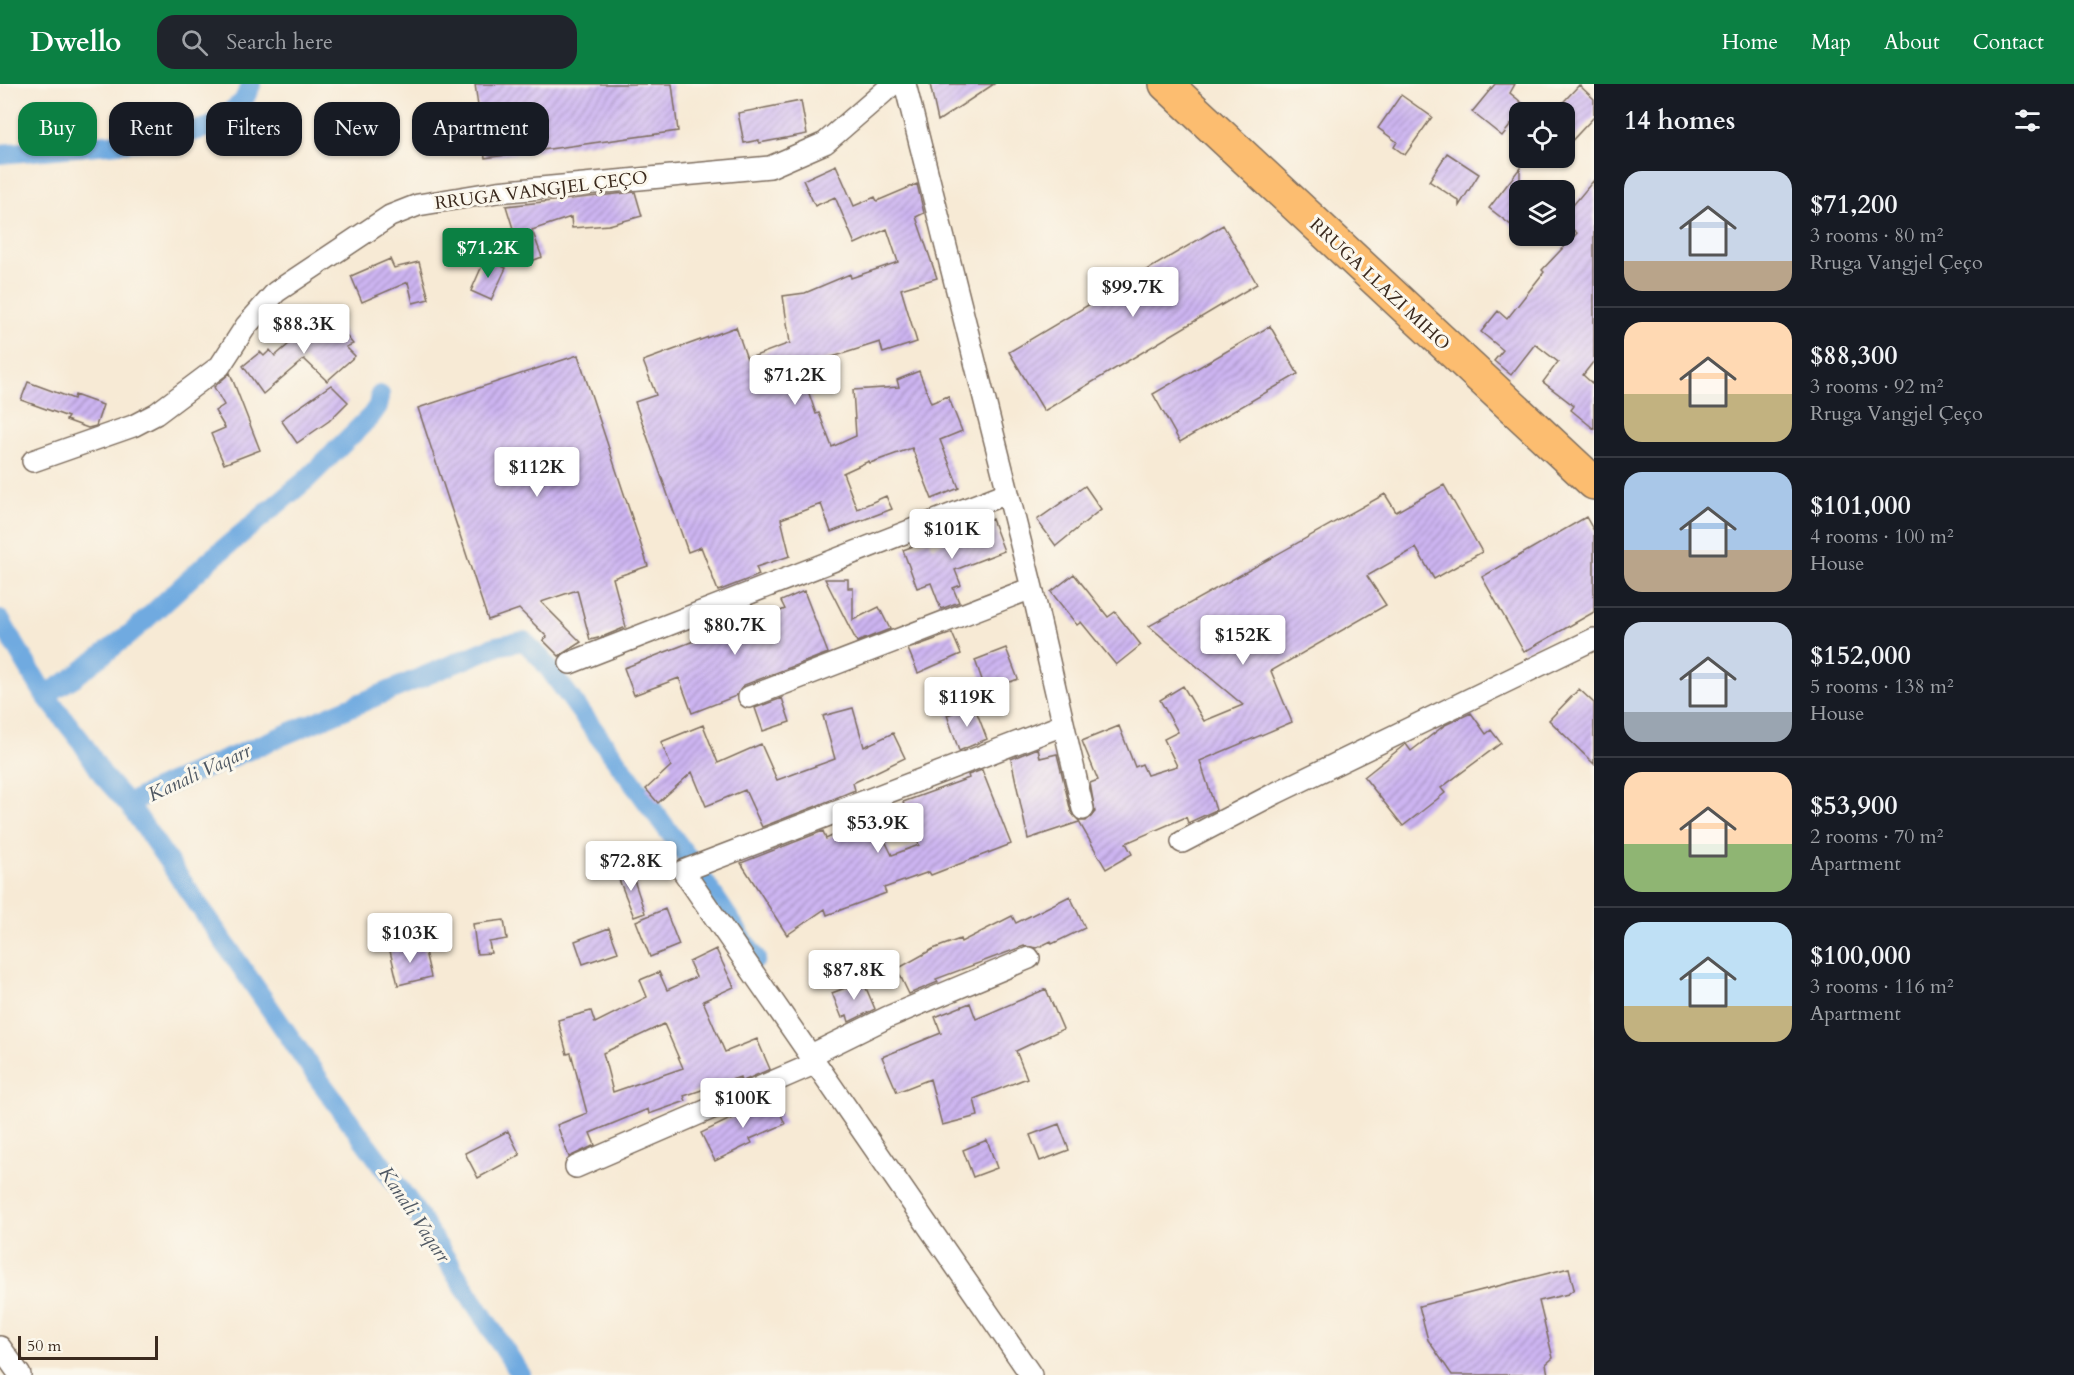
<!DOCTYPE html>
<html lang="en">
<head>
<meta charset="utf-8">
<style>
	:root { --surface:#171b24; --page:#20242c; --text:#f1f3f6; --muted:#9ea1a6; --line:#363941; --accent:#0b8043 }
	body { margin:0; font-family:Cardo,serif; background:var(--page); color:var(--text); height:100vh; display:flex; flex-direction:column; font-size:22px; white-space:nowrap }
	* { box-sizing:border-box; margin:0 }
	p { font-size:20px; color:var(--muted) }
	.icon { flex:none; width:33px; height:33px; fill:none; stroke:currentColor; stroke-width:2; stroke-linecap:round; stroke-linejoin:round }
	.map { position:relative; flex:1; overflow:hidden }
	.panel { display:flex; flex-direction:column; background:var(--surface); width:480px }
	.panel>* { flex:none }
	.hud { position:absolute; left:18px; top:18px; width:570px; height:54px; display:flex; gap:12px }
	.controls { position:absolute; left:1509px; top:18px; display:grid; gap:12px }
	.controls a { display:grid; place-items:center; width:66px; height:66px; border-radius:12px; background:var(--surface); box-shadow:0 2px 4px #0004; font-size:30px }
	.scale { position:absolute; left:18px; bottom:15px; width:140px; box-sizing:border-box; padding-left:6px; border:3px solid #3b2a1e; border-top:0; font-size:16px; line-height:21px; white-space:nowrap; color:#3b2a1e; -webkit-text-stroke:4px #fbf7ec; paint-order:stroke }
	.price { position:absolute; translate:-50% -51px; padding:0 14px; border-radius:6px; background:#fff; color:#222; font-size:20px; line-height:39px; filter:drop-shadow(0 2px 3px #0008) }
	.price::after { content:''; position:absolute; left:50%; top:36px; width:18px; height:14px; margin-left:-9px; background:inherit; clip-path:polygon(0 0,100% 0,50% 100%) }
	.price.current { background:var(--accent); color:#fff }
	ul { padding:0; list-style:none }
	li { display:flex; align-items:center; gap:18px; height:150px; padding:0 30px }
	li+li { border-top:2px solid var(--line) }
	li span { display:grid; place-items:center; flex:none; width:168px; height:120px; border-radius:18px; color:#555 }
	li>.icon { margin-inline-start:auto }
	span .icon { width:72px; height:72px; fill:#fffc; stroke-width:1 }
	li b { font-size:26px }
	h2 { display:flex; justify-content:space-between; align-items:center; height:72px; padding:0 30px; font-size:26px }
	.pill { padding:0 21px; border-radius:18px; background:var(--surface); box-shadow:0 2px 4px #0004; font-size:21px; line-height:54px }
	.pill.current { background:var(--accent); color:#fff }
	header { display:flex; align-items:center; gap:36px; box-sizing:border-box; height:84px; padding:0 30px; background:var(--accent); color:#fff }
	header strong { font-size:28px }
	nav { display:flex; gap:33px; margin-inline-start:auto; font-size:21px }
	.search { width:420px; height:54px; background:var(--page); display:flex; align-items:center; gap:15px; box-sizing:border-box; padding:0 21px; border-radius:18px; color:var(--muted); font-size:22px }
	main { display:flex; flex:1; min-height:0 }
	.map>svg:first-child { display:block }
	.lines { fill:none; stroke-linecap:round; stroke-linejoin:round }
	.canal { stroke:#70aae0; stroke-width:20 }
	.building { fill:url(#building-hatch); fill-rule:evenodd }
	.minor-casing { stroke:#7d6d5e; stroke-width:24 }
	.primary-casing { stroke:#7d6d5e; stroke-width:36 }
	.minor { stroke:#fff; stroke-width:21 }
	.primary { stroke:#fcbd6f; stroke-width:33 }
	.labels { text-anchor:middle; stroke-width:6; stroke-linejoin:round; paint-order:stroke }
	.street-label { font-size:18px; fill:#3b2a1e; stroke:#fbf7ec }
	.water-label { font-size:20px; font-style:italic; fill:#4e5762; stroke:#fbf7ec }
</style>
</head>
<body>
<header>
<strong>Dwello</strong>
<div class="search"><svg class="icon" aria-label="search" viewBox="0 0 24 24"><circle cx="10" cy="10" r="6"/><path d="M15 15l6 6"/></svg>Search here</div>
<nav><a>Home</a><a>Map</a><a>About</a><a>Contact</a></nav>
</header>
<main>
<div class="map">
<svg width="1594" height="1291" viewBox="0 0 1594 1291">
	<defs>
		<pattern id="building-hatch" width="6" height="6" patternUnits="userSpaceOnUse" patternTransform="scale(1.5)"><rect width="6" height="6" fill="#cdb5f2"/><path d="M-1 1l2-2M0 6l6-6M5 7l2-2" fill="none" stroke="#a893c3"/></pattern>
	</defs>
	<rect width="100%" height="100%" fill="#fbf7ec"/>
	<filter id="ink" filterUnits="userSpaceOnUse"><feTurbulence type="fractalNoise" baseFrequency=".0167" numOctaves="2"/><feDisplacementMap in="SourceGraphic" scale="12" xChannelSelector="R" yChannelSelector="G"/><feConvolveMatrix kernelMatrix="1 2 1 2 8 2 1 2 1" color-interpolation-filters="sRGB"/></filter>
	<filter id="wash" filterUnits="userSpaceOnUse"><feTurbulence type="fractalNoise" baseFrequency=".008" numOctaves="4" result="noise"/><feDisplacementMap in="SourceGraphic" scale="24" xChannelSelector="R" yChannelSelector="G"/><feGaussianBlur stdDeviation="1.35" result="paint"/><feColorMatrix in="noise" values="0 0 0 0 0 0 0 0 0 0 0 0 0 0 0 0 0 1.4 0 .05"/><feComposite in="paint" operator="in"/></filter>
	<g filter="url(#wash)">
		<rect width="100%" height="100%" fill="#f7ead5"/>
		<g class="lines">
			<path class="canal" d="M0,70L163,55L210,43L243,18L251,1
				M0,536L45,611L81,657L104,693L130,722
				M45,611L73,594L131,549L209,477L306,396L371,332L378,322L380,311
				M704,797L756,875
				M521,1291L410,1119L320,997L130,722L131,718L156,705L496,562L524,557L541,574L689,775"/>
		</g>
		<g id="blocks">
			<path class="building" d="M475,0H672L678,47L485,74Z
				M930,0H994L938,37Z
				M1495,0H1515L1510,9L1526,22L1502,52L1472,28Z
				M1579,1L1594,15V33L1564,65V28H1554Z
				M1401,11L1432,33L1405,71L1394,63L1397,58L1378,44Z
				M801,17L807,50L759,59V56L744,59L738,29Z
				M1447,69L1479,90L1459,122V117L1429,97Z
				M836,81L854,122L875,113L877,117L917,100L924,129L916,133L937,194L901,205L917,258L883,269L880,258L804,282L806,287L802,289L816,330L819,329L832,363L856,352L853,306L899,303L897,296L919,287L931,319L948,312L962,347L940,356L959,404L932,415L912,364L870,379L869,377L843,389L857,425L886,412L892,425L831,448L821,420L781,435L790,472L756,483L759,491L718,507L701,463L688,468L635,318L656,311L643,277L736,243L747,275L790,259L783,212L805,209L850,190L851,194L898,178L887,145L855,160L835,113L815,122L803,96Z
				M1520,84V148L1489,124Z
				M1594,96V277L1583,291L1594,301V345L1571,326L1574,322L1543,298L1558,278L1535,260L1511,291L1494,277L1503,266L1481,248L1498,227L1507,235L1544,188L1542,186L1577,149L1564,138V132Z
				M635,108L642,132L609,141L572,144L571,133L532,146L542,173L524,180L506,122Z
				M1223,141L1257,200L1044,327L1009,268Z
				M390,175L394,184L419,178L429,215L413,219L408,198L362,218L351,192Z
				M485,175L506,184L491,216L471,207Z
				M326,228L353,260L346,263L355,272L327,297L304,275L263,310L243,282L260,268L264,272L270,266L275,272Z
				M1270,242L1298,290L1180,358L1153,310Z
				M578,271L648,482L613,494L626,543L602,553L590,556L577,506L541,518L581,558L559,572L543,556L547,553L519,525L488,536L418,324Z
				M230,289L260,366L224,380L211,350L225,344L215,327L224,321L214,303Z
				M28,298L74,315L75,311L103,321L96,342L88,344L66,336L68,333L21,316Z
				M331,301L348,318L329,337L297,359L281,336Z
				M1444,401L1482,468L1434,495L1416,464L1367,492L1386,521L1271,587L1292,638L1200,677L1216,726L1188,739L1186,733L1126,759L1132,770L1106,785L1079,738L1028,755L1011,675L1038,664L1040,674L1057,670L1071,728L1079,737H1086L1095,728L1090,699L1098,696L1082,657L1119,642L1135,683L1142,680L1147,691L1177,682L1164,655L1178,648L1160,616L1183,602L1204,637L1243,621L1149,542L1385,410L1396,428Z
				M1085,402L1101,425L1056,462L1037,436Z
				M1586,433L1594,447V528L1524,568L1482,493Z
				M992,435L1004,467L955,486L961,501L953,504L959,518L941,525L931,499L917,504L903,466L930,456L932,463L963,451L961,447Z
				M1074,490L1108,533L1115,528L1141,561L1116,581L1081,538L1077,541L1051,508Z
				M825,495H848V504H853V536L879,523L890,545L857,558Z
				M804,507L828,569L744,601L736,612L692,629L679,594L634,611L624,584L717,548L716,544L746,531L750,540L785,525L781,517Z
				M952,549L961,570L918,589L908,565Z
				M1006,564L1018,595L986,607L975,576Z
				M1579,605L1594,619V680L1549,636Z
				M782,614L790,638L763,647L755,624Z
				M974,621L987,655L959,667L947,631Z
				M853,624L864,663L893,649L905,674L853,699L855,706L814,723L762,743L745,706L706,722L692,688L658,719L646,705L671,682L661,658L703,641L718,679L761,660L777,696L835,675L823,632Z
				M1471,629L1486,650L1491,646L1501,659L1441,704L1445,709L1403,742L1364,693L1403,662L1406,660L1411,667L1445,641Z
				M982,686L1011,760L931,791L929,788L884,804L886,809L827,831L825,825L787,851L741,779L823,747L826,755L873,732L892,771L919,761L903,718L969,694L968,691Z
				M630,784L645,829L634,833L616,788Z
				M1070,812L1085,844L1052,860L1051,857L1037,864L1024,862L936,895L938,898L909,910L897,885L933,865L960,855L961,858L1012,832L1016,839Z
				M665,825L679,861L650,873L636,837Z
				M504,836L507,855L489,858L491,869L477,870L473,840Z
				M609,844L618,868L583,880L575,857Z
				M423,859L431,893L398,901L390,867Z
				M716,865L734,903L703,917L725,968L757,955L770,985L741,998L740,993L684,1012L686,1017L649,1030L648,1025L590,1049L595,1061L569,1073L557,1041L587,1029L571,969L567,970L558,936L591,927L595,939L647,913L640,896L659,888L667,906L696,893L689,878ZM664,940L683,984L613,1008L603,969Z
				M863,897L875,925L849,938L847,931L842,934L832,909Z
				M1046,905L1063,945L1016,967L1027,994L974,1015L978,1032L942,1041L930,995L897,1008L882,973L941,949L935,933L970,919L976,935Z
				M774,1014L785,1040L750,1055L752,1059L715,1077L701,1049Z
				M1059,1040L1069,1066L1040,1077L1030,1051Z
				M508,1047L520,1071L478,1094L465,1069Z
				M987,1056L997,1084L973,1093L963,1066Z
				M1569,1184L1574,1205L1568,1210L1539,1217L1553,1274L1546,1280L1548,1291H1452L1428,1256L1419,1222Z"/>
		</g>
	</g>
	<g filter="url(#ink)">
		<use href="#blocks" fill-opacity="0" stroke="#7d6d5e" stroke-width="1.5"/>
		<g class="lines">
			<g class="minor-casing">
				<path id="minor" d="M905,0L1032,504L1083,725
					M33,377L133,342L156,330L220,282L246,242L276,208L390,132L418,121L497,108L770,83L825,59L893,0
					M570,579L1007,409
					M749,613L1032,504
					M1182,758L1276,709L1594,555
					M811,971L888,933L1029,874
					M576,1083L816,979
					M0,1263L20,1291
					M1031,1291L683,787L1063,641"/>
			</g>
			<g class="primary-casing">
				<path id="primary" d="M1166,0L1594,399"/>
			</g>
			<use href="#minor" class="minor"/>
			<use href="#primary" class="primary"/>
		</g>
	</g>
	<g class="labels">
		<g class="street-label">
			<text transform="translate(541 106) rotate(-7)" y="6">RRUGA VANGJEL ÇEÇO</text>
			<text transform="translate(1380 200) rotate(43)" y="6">RRUGA LLAZI MIHO</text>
		</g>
		<g class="water-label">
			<text transform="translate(199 688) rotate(-25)" y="7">Kanali Vaqarr</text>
			<text transform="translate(415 1130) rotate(56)" y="7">Kanali Vaqarr</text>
		</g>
	</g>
</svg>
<div class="controls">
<a><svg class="icon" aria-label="locate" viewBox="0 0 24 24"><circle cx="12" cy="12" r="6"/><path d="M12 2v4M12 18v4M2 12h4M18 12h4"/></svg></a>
<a><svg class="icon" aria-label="layers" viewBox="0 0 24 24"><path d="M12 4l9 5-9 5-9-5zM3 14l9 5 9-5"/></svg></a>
</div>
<div class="scale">50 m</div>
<b class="price current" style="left:488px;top:195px">$71.2K</b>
<b class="price" style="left:1133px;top:234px">$99.7K</b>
<b class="price" style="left:304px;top:271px">$88.3K</b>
<b class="price" style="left:795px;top:322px">$71.2K</b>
<b class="price" style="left:537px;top:414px">$112K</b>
<b class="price" style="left:952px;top:476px">$101K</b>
<b class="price" style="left:735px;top:572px">$80.7K</b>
<b class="price" style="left:1243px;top:582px">$152K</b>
<b class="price" style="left:967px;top:644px">$119K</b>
<b class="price" style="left:878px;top:770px">$53.9K</b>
<b class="price" style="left:631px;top:808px">$72.8K</b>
<b class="price" style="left:410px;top:880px">$103K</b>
<b class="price" style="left:854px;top:917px">$87.8K</b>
<b class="price" style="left:743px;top:1045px">$100K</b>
<div class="hud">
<a class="pill current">Buy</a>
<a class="pill">Rent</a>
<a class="pill">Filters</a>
<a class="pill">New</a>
<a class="pill">Apartment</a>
</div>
</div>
<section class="panel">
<h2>14 homes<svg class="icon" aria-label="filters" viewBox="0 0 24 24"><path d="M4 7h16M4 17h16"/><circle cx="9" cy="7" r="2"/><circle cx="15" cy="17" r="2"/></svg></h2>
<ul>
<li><span style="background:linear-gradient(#c9d6e8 75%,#b9a48a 0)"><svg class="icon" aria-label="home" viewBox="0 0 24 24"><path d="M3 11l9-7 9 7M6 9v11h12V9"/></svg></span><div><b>$71,200</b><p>3 rooms · 80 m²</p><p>Rruga Vangjel Çeço</p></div></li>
<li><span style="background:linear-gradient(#ffd9b3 60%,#c2b280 0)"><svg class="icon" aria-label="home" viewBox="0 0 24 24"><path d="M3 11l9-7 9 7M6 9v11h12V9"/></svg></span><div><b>$88,300</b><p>3 rooms · 92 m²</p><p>Rruga Vangjel Çeço</p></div></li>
<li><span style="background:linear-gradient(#a9c7e8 65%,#b9a48a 0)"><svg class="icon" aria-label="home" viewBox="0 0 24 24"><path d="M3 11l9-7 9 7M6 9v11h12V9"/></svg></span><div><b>$101,000</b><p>4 rooms · 100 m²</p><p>House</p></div></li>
<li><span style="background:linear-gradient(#c9d6e8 75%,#9aa5b1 0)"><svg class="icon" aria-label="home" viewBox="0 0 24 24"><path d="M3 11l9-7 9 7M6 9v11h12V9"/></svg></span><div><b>$152,000</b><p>5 rooms · 138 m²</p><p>House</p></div></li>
<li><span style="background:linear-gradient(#ffd9b3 60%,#8fb573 0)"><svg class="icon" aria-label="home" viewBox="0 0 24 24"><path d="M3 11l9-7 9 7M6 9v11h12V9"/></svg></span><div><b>$53,900</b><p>2 rooms · 70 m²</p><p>Apartment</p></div></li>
<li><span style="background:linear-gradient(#bfe0f5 70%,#c2b280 0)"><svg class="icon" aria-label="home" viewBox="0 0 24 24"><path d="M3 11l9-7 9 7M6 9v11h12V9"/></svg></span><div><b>$100,000</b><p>3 rooms · 116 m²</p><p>Apartment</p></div></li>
</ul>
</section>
</main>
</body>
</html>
